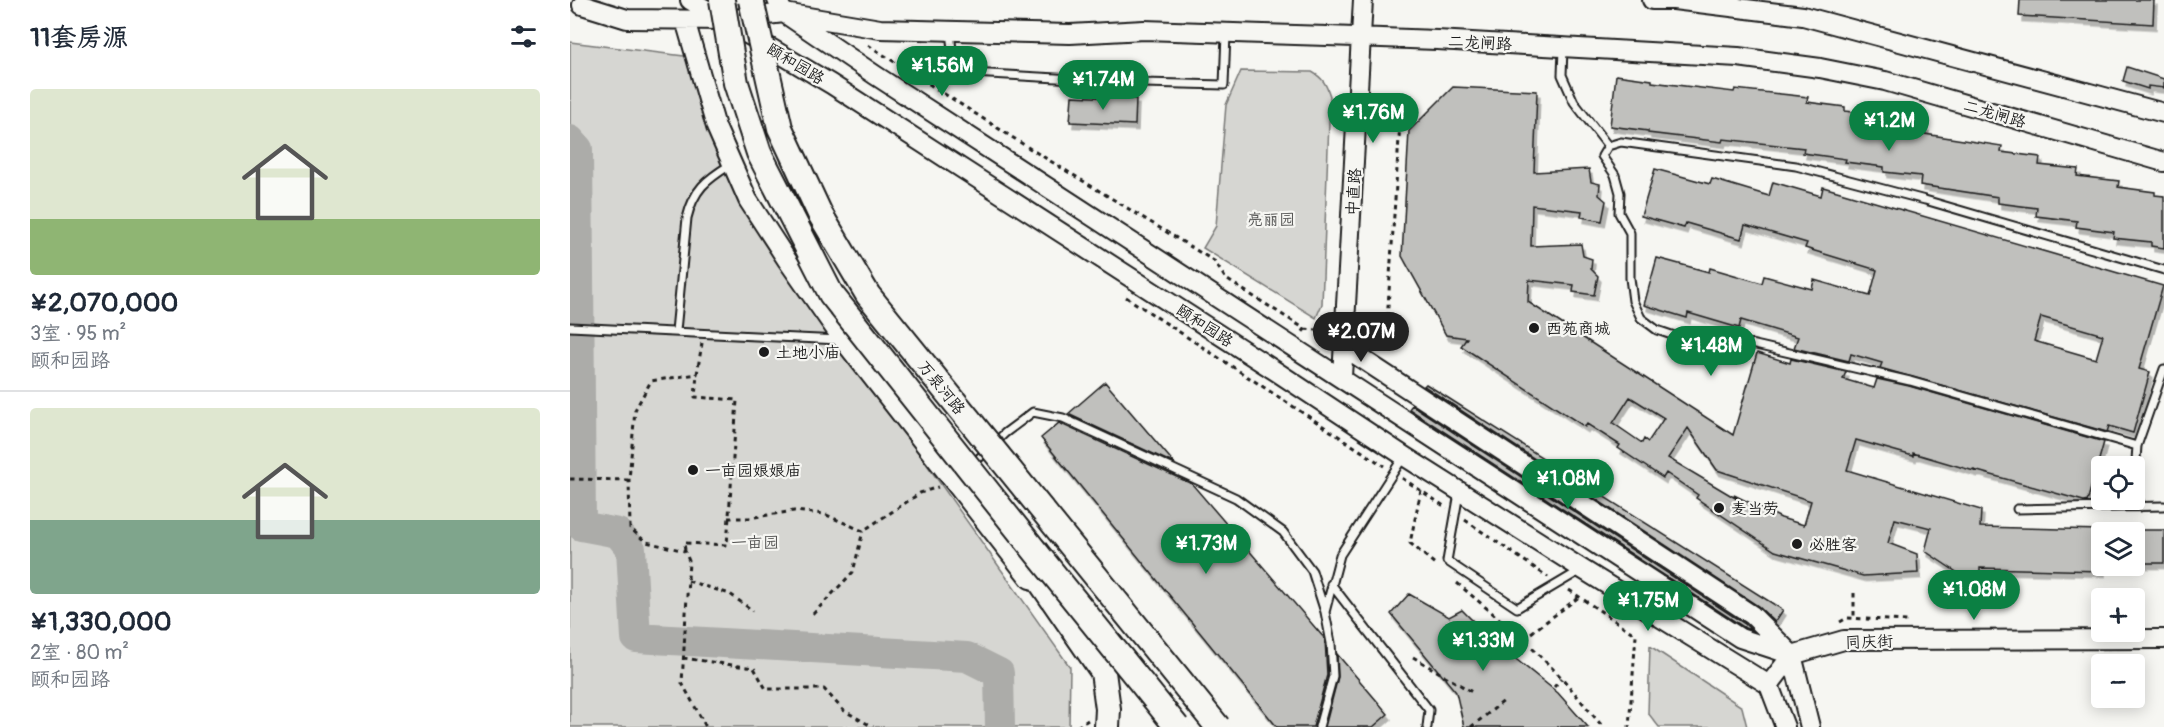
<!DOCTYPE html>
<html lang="zh">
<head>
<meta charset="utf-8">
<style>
	:root { --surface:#fff; --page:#f2f2f3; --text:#1f2937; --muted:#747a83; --line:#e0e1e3; --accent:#0b8043 }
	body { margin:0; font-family:Pangolin,"LXGW WenKai TC",sans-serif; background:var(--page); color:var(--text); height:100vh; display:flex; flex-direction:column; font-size:22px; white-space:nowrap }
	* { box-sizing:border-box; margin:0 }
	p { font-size:20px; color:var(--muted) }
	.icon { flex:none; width:33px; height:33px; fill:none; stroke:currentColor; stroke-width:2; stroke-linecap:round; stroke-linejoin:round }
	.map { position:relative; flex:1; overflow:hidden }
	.panel { display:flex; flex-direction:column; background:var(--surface); width:570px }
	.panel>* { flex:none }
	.fabs { position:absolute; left:1521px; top:456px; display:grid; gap:12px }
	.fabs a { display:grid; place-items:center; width:54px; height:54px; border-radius:6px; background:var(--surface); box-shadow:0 3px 15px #0003; font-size:30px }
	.price { position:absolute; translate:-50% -51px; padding:0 14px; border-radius:21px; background:var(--accent); color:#fff; font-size:20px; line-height:39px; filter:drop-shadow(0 2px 3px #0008) }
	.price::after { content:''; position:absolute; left:50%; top:36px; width:18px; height:14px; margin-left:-9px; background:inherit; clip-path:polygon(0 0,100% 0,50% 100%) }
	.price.selected { background:#222; color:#fff }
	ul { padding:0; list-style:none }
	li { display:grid; align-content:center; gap:12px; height:318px; padding:0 30px }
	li+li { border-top:2px solid var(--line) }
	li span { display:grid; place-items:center; height:186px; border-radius:6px; color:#555 }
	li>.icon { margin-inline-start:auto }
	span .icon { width:108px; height:108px; fill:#fffc; stroke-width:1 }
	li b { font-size:26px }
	h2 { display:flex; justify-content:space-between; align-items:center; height:72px; padding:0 30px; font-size:26px }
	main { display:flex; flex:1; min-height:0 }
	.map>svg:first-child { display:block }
	.green { fill:#d6d6d2; stroke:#797977; stroke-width:1.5 }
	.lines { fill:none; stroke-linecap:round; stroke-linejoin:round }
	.river { stroke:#acaca9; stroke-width:30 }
	.building { fill:#c0c0bd; stroke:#1c1c1c; stroke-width:1.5; fill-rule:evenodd; filter:url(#shadow) }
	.lane-casing { stroke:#1c1c1c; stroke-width:11 }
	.secondary-casing { stroke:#1c1c1c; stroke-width:22 }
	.highway-casing { stroke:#1c1c1c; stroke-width:28 }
	.path { stroke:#1c1c1c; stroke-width:3; stroke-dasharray:4.5 4.5; stroke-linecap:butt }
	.lane { stroke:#f6f6f2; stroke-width:7 }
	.secondary { stroke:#f6f6f2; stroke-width:18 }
	.highway { stroke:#f6f6f2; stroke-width:24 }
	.highway-bridge-casing { stroke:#1c1c1c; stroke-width:28; stroke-linecap:butt }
	.highway-bridge { stroke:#f6f6f2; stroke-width:24 }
	.poi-dot { fill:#1c1c1c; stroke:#f6f6f2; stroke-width:2 }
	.labels { text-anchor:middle; stroke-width:4.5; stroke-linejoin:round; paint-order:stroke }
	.street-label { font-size:16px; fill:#1c1c1c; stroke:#f6f6f2 }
	.park-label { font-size:16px; fill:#545453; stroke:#f6f6f2 }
	.poi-label { font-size:16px; fill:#1c1c1c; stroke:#f6f6f2; text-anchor:start }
</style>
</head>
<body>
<main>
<section class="panel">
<h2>11套房源<svg class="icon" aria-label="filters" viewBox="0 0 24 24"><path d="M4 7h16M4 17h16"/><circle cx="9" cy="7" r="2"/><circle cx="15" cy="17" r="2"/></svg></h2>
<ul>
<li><span style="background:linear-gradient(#dfe7d0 70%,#8fb573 0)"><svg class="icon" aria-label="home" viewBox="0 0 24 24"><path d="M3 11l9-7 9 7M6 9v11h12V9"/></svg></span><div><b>¥2,070,000</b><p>3室 · 95 m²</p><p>颐和园路</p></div></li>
<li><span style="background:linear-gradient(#dfe7d0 60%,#7fa58c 0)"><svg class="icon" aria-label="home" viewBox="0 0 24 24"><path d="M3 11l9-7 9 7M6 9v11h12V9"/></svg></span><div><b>¥1,330,000</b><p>2室 · 80 m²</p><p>颐和园路</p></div></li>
</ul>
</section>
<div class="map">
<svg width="1594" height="727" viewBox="0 0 1594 727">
	<defs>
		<filter id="shadow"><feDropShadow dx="3" dy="5.5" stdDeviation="0" flood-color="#0004"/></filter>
	</defs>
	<rect width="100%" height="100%" fill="#f6f6f2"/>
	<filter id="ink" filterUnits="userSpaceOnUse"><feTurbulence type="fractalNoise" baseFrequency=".0167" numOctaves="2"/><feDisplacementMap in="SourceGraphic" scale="12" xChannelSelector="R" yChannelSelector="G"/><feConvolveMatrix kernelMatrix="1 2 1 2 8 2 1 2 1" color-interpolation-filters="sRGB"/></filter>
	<g filter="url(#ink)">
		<path class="green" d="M0,42L122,57L167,196L500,667L499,727H0Z
			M671,71L742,72C753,78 756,84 760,96L752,304L746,318L633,248L646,226L656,105Z
			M1080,646L1172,707L1177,727H1089L1078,713Z"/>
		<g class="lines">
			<path class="river" d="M0,140L8,149L11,526L48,533L61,549L66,638L397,657L429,673L430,727"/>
		</g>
		<path class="building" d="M1450,0H1584L1583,24L1449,16Z
			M1557,67L1594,79V88L1578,86V89L1553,81Z
			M1046,75L1082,80V82L1164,92L1165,89L1238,97L1237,102L1275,107V111L1318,116L1317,121L1356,126L1355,134L1432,146L1431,152L1470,157L1469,165L1508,169L1507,176L1549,181L1548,187L1585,192V195L1594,196V248L1581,246V242L1543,238L1544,232L1506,227L1507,221L1466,216L1467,208L1428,203V197L1350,185L1351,176L1314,172V167L1275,162L1276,159L1233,153L1234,148L1153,139L1152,142L1078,133V131L1040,126Z
			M883,87L967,91L964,172L1019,169L1021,182L1030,184L1029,195L1036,201L1032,221L1011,217L1012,211L962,205L961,246L1011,244L1013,256L1022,259L1021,269L1028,276L1024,295L1003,292L1004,285L959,280L958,302L1163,435L1187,353L1220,363L1221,359L1276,372L1273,379L1304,388L1307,379L1339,386L1534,442L1517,502L1404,470V471L1343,453V456L1286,440L1277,470L1411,510L1410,527L1532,530V571L1410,568V573L1391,575L1355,551L1361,528L1325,519L1318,543L1347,554L1348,573L1293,576L1205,551L1126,498L1128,495L1096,473L1093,478L1048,448L1050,445L1017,424L1015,427L891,346L897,338L876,335L832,256L839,131ZM1060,397L1094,418L1078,442L1074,439L1072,443L1043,423ZM1118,428L1147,470L1241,501L1234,525L1211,518L1164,495L1167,499L1098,458Z
			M502,96L566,99L565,125L500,122Z
			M1085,169L1140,184L1142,179L1199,196L1203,182L1251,196L1253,187L1593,286L1569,369L1580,372L1563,433L1539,426L1537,432L1310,368L1312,363L1281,354L1279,361L1224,348L1228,337L1171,320L1169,328L1118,313L1117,318L1074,305L1087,258L1139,272L1140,268L1192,283L1194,276L1242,289L1244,280L1300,296L1307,270L1235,248L1237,243L1175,225L1171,239L1116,223L1114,228L1071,216ZM1471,317L1533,335L1526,359L1464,341Z
			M535,382L605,464L498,414Z
			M856,384L1213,610L1205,622L1188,606L854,386Z
			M842,405L1175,624L1181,630L1175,628L839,409Z
			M489,423L622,484L755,639L757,675L743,727H707L471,438Z
			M1564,530H1594V563H1564Z
			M839,594L879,617L892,610L921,639L988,693L1018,727H894L886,692L821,614Z
			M767,654L818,714L803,727H755L768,677Z"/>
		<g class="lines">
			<g class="lane-casing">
				<path id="lane" d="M380,31L383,60L402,73L573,83L654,85L656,34
					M993,49L992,75L1004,102L1038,146
					M1594,270L1355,200L1226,166L1051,142L1038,146L1032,156L1045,175L1050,193L1049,213L1060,233V278L1063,301L1071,318L1087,330L1128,344H1181L1340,381L1567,446L1594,369
					M0,327L270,340
					M106,331L117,218C124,189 136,180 160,165
					M1567,446C1565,467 1566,486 1570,507
					M401,466L435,433L463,412L493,418L666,498L713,532L742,571L755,612
					M889,493L877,561L947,608L1011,570
					M1447,509L1594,506
					M761,584L859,710L857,727
					M749,727L763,676L761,643L755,612L770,555L834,456"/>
			</g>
			<g class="secondary-casing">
				<path id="secondary" d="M120,0L261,84L707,372L834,456L1012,569L1199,685L1215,727
					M207,0L214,13L305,75L1170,638L1222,655
					M1082,0H1104L1233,16L1594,113
					M12,5L57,19L156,20L214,13L310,29L500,34L574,30L757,36L867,40L1168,57L1250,68L1315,81L1594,162
					M115,20L146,127L178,200L217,260L273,340L460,579
					M774,347L1182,615L1222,655L1240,727
					M772,377L793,0
					M1222,655L1274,640L1594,639
					M1199,685L1222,655"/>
			</g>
			<g class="highway-casing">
				<path id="highway" d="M465,551L470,581L533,672L538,709L537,727"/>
			</g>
			<path class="path" d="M298,45L459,148L644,261L656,279L735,329L732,333
				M556,297L814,466
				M735,329L757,331
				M791,334L816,337L830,123
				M132,343L127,374L81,381L65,410L59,480L60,528L76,542L115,551L119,561L112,683L136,727
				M832,478L877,508
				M0,479L58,480
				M851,490L840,543L866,565
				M158,518H179L224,511L254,514L293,531L350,493L368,487
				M895,520L978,577
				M115,550L114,543L157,545L167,400L125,397L127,374
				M118,581L160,594L183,611
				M887,583L953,639L992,678L1033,727
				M999,590L1066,635L1059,727
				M1284,593V618
				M243,614L283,572L293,531
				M1270,622L1277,618L1337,621
				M941,651L953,639L1009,597
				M843,657L902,692
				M113,658L184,668L196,689H254L273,710L303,727
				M984,687L992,678
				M507,727L518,720
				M901,727L935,700"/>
			<use href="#lane" class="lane"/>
			<use href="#secondary" class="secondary"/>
			<use href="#highway" class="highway"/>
			<g class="highway-bridge-casing">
				<path id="highway-bridge" d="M152,0L166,83L189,153L261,294L465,551L607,727
					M181,0L210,128L250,214L298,295L648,727"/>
			</g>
			<use href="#highway-bridge" class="highway-bridge"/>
		</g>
	</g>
	<g class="poi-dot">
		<circle cx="964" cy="328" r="6"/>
		<circle cx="194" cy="352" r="6"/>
		<circle cx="123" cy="470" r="6"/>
		<circle cx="1149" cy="508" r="6"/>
		<circle cx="1227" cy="544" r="6"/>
	</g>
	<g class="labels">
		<g class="street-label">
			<text transform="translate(910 42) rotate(3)" y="6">二龙闸路</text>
			<text transform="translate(226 63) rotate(31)" y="6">颐和园路</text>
			<text transform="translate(1425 113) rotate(16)" y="6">二龙闸路</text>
			<text transform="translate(783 192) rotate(-87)" y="6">中直路</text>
			<text transform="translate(635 325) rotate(33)" y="6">颐和园路</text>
			<text transform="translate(372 387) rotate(51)" y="6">万泉河路</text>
			<text transform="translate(1299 641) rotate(-2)" y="6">同庆街</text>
		</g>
		<g class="park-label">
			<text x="701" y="225">亮丽园</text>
			<text x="185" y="548">一亩园</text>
		</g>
		<g class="poi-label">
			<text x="976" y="334">西苑商城</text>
			<text x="206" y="358">土地小庙</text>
			<text x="135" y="476">一亩园娘娘庙</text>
			<text x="1161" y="514">麦当劳</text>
			<text x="1239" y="550">必胜客</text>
		</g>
	</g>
</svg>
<div class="fabs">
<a><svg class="icon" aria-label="locate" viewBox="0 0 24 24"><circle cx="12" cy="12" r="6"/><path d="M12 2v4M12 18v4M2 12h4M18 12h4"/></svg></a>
<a><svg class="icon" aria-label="layers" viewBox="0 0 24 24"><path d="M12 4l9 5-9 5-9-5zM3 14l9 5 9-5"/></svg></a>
<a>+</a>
<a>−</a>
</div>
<b class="price" style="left:372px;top:97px">¥1.56M</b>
<b class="price" style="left:533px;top:111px">¥1.74M</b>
<b class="price" style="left:803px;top:144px">¥1.76M</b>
<b class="price" style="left:1319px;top:152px">¥1.2M</b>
<b class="price selected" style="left:791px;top:363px">¥2.07M</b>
<b class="price" style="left:1141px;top:377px">¥1.48M</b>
<b class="price" style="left:998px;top:510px">¥1.08M</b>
<b class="price" style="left:636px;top:575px">¥1.73M</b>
<b class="price" style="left:1404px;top:621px">¥1.08M</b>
<b class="price" style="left:1078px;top:632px">¥1.75M</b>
<b class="price" style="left:913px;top:672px">¥1.33M</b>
</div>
</main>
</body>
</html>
